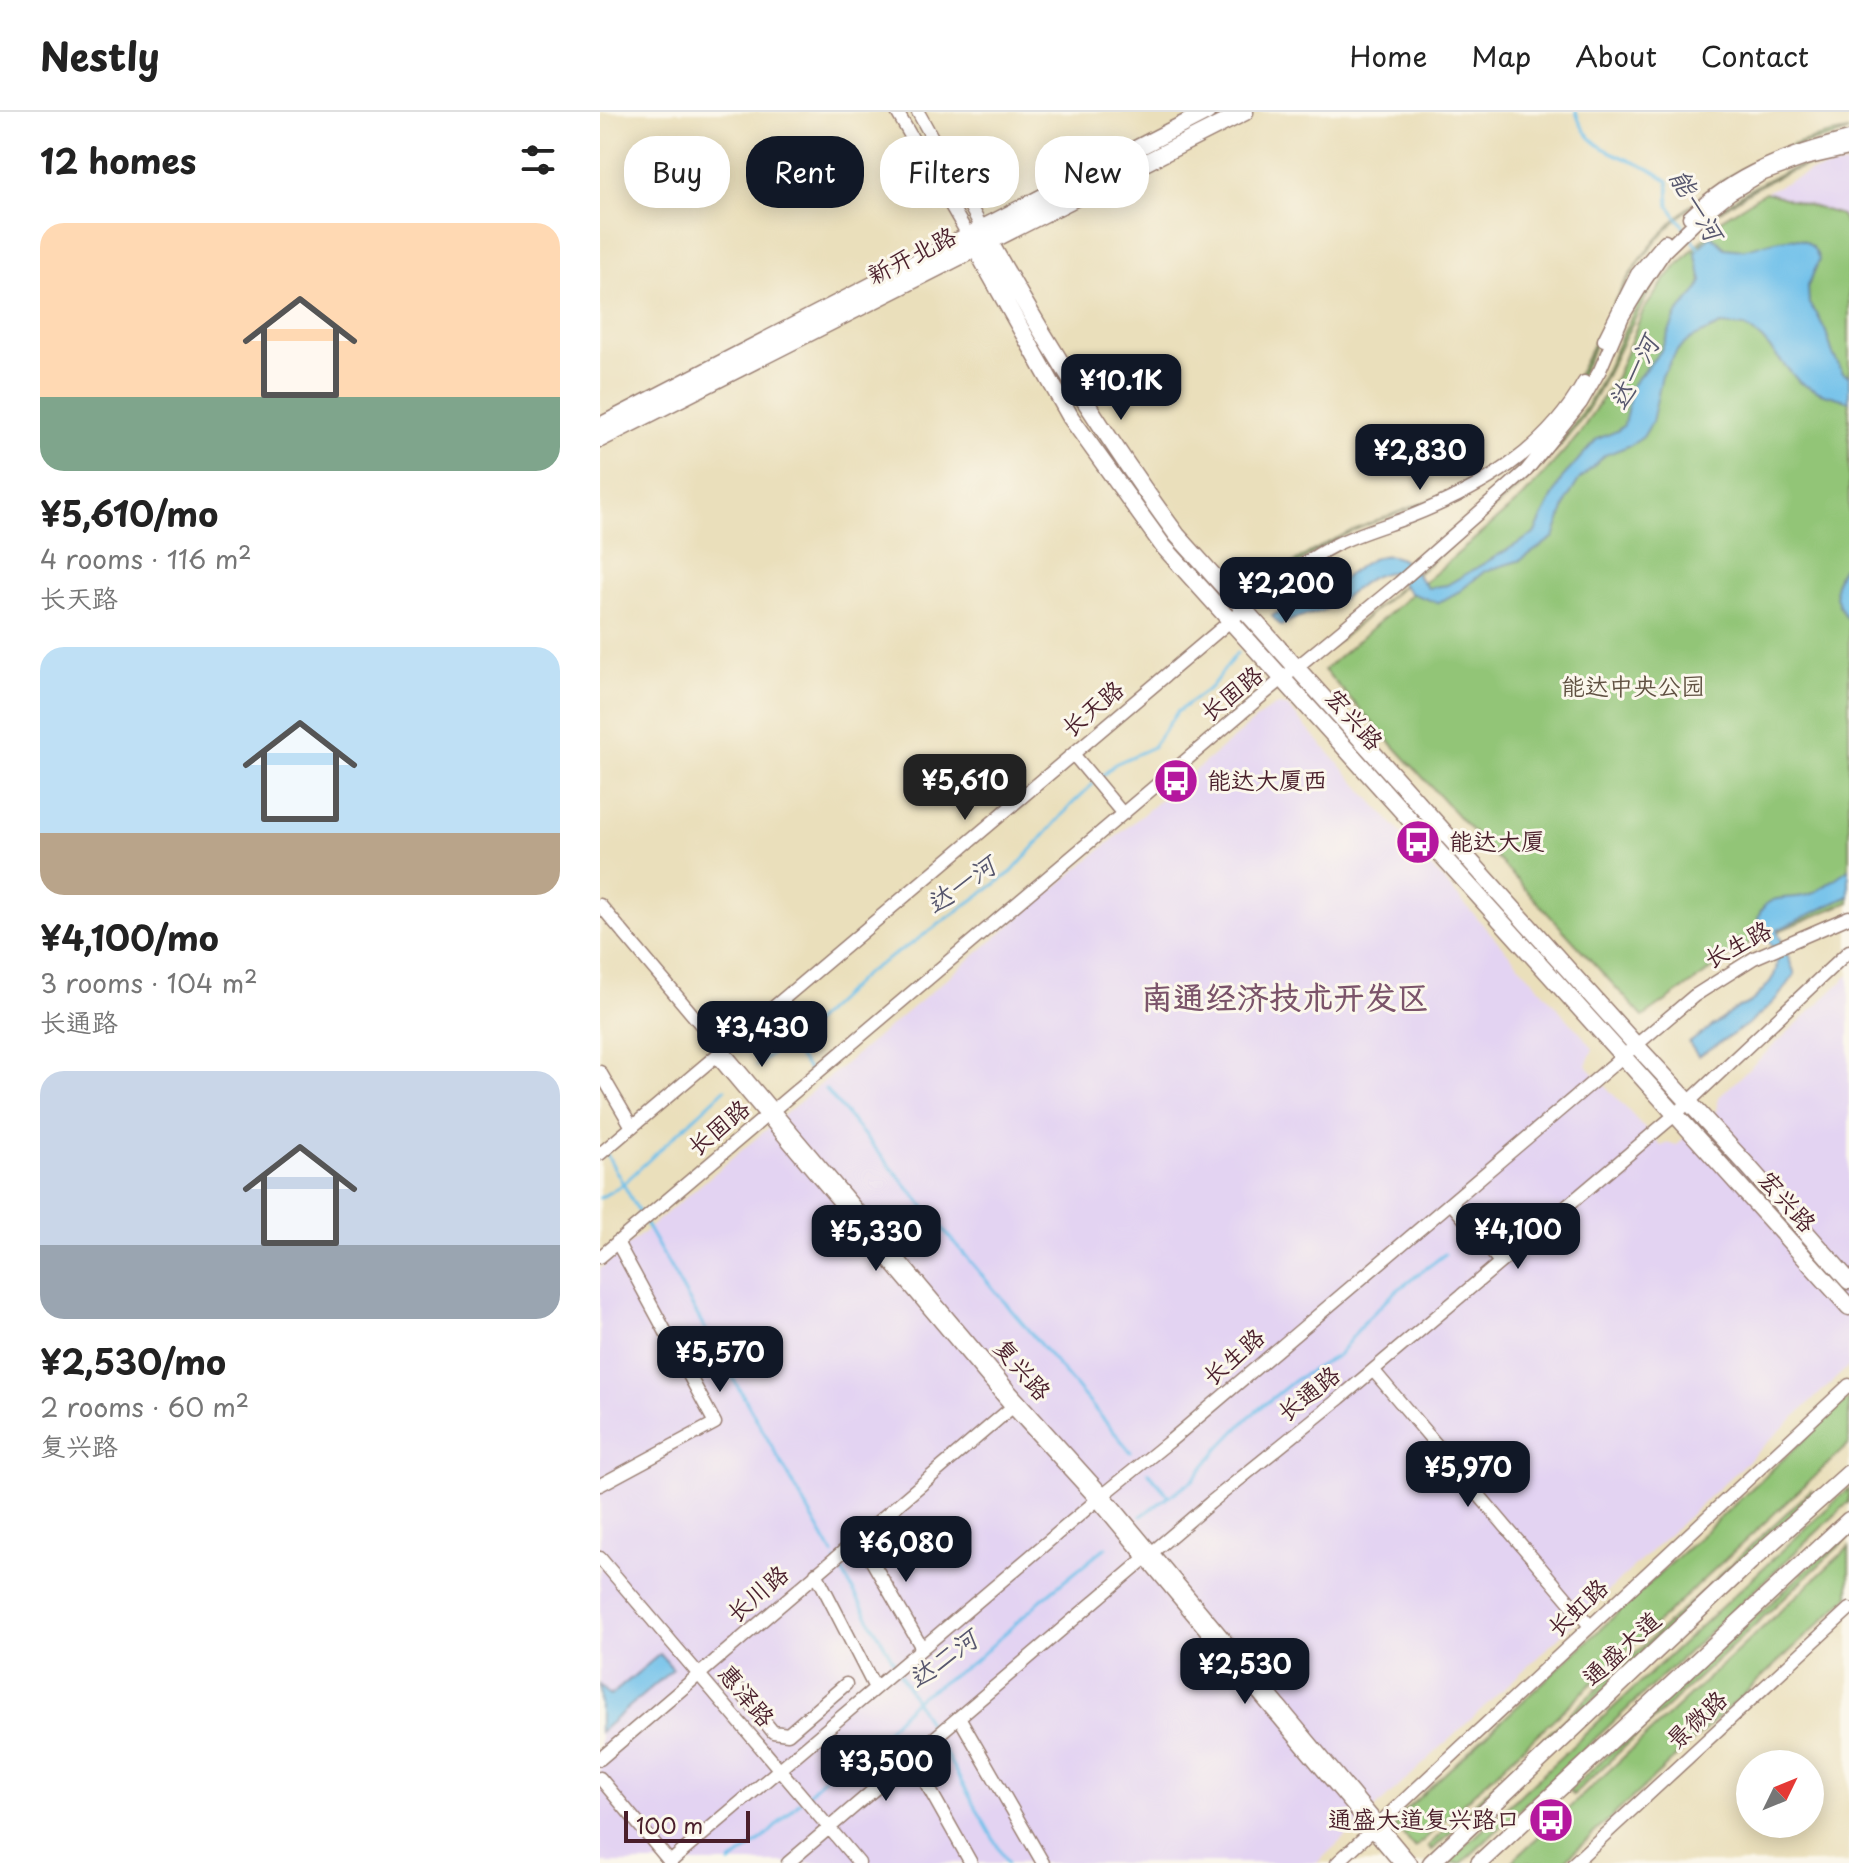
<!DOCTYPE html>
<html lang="en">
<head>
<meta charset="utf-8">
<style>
	:root { --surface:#fff; --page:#f6f6f6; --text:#222; --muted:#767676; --line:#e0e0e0; --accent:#111827 }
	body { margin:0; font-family:"Playpen Sans","LXGW WenKai TC",sans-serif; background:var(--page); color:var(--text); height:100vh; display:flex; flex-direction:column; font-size:30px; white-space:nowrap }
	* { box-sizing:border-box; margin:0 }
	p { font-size:26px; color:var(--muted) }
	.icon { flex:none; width:44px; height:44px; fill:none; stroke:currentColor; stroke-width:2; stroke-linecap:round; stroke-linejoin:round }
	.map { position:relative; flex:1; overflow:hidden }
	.drawer { display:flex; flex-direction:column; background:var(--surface); width:600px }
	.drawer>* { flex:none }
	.banner { position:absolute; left:24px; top:24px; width:760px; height:72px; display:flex; gap:16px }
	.needle { width:52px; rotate:47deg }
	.buttons { position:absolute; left:1136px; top:1638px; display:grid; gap:16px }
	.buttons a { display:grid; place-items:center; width:88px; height:88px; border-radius:50%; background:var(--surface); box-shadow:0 4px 20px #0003; font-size:40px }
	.scale { position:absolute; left:24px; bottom:20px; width:126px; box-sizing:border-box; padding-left:8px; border:4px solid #4a1f2b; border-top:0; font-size:22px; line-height:28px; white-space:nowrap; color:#4a1f2b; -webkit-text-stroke:6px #fbf7ec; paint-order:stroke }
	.price { position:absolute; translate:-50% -68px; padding:0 18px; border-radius:16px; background:var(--accent); color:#fff; font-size:26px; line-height:52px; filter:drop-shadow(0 2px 4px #0008) }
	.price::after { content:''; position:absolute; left:50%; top:48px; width:24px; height:18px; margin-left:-12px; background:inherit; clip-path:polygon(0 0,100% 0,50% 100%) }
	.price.current { background:#222; color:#fff }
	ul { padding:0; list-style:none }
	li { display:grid; align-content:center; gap:16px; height:424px; padding:0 40px }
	li span { display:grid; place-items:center; height:248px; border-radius:24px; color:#555 }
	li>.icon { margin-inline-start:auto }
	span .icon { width:144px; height:144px; fill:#fffc; stroke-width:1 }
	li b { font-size:34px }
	h2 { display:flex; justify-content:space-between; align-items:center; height:96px; padding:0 40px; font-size:34px }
	.pill { padding:0 28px; border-radius:32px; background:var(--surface); box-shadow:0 4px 20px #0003; font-size:28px; line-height:72px }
	.pill.current { background:var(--accent); color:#fff }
	header { display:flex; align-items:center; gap:48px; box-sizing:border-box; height:112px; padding:0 40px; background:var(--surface); border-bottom:2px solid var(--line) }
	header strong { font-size:38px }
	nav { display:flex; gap:44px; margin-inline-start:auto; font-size:28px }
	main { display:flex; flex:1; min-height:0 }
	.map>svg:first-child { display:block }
	.built { fill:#e3d3f2 }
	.green { fill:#92c577; stroke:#6e7251; stroke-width:2 }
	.water { fill:#6ec0ea; stroke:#5c708a; stroke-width:2 }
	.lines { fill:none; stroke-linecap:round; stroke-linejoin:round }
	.stream { stroke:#6ec0ea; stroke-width:3 }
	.minor-casing { stroke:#9a7f73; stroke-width:15 }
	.major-casing { stroke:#9a7f73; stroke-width:19 }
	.minor { stroke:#fff; stroke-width:12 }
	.major { stroke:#fff; stroke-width:16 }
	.labels { text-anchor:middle; stroke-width:6; stroke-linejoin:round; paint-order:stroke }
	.street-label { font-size:24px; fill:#4a1f2b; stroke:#fbf7ec }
	.park-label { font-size:24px; fill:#605142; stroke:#fbf7ec }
	.poi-label { font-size:24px; fill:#4a1f2b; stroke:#fbf7ec; text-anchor:start }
	.water-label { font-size:26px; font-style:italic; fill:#57576e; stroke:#fbf7ec }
	.district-label { font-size:32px; font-weight:bold; fill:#7b546a; stroke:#fbf7ec }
</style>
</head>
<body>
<header>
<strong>Nestly</strong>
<nav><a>Home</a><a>Map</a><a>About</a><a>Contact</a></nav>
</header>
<main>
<section class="drawer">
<h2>12 homes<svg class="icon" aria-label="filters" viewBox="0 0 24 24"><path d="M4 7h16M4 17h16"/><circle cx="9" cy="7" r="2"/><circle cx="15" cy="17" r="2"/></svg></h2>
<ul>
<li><span style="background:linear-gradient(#ffd9b3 70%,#7fa58c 0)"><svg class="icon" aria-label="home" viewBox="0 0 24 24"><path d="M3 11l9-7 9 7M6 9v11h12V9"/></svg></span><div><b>¥5,610/mo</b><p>4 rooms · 116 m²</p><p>长天路</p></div></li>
<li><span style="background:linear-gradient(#bfe0f5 75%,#b9a48a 0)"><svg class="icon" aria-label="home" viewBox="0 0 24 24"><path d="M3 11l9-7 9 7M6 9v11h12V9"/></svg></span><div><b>¥4,100/mo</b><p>3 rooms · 104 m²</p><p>长通路</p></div></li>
<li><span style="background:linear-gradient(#c9d6e8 70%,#9aa5b1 0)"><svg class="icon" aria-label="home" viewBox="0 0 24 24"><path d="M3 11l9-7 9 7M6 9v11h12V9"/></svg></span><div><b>¥2,530/mo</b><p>2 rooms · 60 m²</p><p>复兴路</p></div></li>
</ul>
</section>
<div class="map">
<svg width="1249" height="1751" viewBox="0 0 1249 1751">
	<rect width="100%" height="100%" fill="#fbf7ec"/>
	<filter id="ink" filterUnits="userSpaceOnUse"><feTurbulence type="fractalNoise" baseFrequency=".0125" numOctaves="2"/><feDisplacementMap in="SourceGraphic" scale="16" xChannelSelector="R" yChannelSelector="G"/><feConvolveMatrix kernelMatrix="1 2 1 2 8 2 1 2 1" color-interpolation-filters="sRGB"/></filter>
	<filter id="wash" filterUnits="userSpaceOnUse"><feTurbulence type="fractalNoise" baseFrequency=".006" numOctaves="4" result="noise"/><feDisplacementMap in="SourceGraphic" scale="32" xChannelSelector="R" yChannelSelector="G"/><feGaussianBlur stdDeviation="1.8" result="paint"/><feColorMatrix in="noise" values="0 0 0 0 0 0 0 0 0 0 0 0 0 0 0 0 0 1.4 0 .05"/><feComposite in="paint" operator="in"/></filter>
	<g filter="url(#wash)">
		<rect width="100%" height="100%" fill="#eadfbb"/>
		<path class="built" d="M1249,52V119L1240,103L1165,80L1210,60Z
			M677,593L687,594L990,932L993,937L986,953L1061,1034L1069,1031L1077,1033L1116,999L1119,985L1249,863V1254L717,1751H0V1157L665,600Z"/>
		<path class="green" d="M1249,19C1237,26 1218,27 1203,32C1157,49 1116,71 1079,105C1051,131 1028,164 1011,197C999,223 989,250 975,274C959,300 938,321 915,342C867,384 802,395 746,422C716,436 688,460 660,478C665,471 674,465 682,459C729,423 786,406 840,384C876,369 908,348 936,321C973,284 989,237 1013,192C1059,103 1149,33 1249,19Z
			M1249,42C1237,49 1218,50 1203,55C1174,64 1147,80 1122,98C1051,149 1032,219 991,292C973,322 949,347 924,371L724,541L923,370C947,347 968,323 986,295C1007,263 1019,226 1038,192C1074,130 1133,76 1202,54C1217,49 1233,46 1249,42Z
			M1165,80L1241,103L1249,119V790L1150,831L1043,905L724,558L925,383L978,324L1017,263L1043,199L1067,165L1122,107Z
			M1249,1286V1332L815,1736L795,1714L797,1706Z
			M1249,1376V1390L862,1751H847Z
			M1211,1378L1214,1382L832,1738L828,1734Z
			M1249,1418V1425L973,1683L969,1679Z
			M1249,1435V1484L962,1751H910Z"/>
		<path class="water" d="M1111,123L1125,136C1132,137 1139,138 1145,137C1171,132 1208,111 1219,148L1208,174L1209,192L1217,202L1226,220L1233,242L1243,261L1249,264V289L1221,281L1200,271L1161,226L1145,215L1121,213L1090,227L1077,239L1062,264L1052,310L1043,325L1031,333L1005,343L979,368L968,386L954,425L921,448L885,459L860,479L838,491L810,481L792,460C763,461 749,488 722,499C708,504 694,504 681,514L672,504C691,491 706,491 724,481C744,469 771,436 796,445C809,449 819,467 828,476L847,473L934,422L962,366L997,327L1017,319L1024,313L1032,273L1060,240L1077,202L1098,178L1102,169L1095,140Z
			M1249,449V509C1232,488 1229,468 1249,449Z
			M1249,757V784L1177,818L1195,862C1170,902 1138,920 1098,944L1089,931L1139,895C1150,893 1158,884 1165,876C1191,848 1168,835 1158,806C1166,778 1190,790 1211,782C1224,776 1236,765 1249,757Z
			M60,1542L73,1557L0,1620V1573L10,1584Z"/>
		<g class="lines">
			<path class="stream" d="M976,0C989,47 1035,42 1068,69L1069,94L1085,116
				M1089,122L1098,136
				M499,667L515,652L553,635L577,600L611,575L637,541
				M187,931L209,958
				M157,953L210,914L266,861L314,830L412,760L472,692L493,672
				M225,977L531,1340
				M6,1041L41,1104
				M0,1086L23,1072L125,977
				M45,1111L233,1442
				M548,1360L569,1384
				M541,1404L593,1368L619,1336L650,1304L695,1268L738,1243L766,1208L795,1180L845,1142
				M236,1449L296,1553
				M299,1560L335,1623
				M339,1630L407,1751
				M205,1685L225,1665L281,1624L315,1588L376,1548L441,1488L506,1435
				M130,1751L164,1726L200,1690"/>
		</g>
	</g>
	<g filter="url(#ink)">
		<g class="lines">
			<g class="minor-casing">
				<path id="minor" d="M297,0L368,123
					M318,0L382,116
					M1089,105C1136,60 1187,42 1249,26
					M1004,228L1037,162L1065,129
					M473,642L523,702
					M0,793L410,1279L510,1390L811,1751
					M117,945L412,1295L497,1388L800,1751
					M0,960L32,1015
					M0,1042L655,488C681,467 706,448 735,433C759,421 785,414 809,405C880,377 946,339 984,270
					M851,1091L900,1150
					M0,1145L658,587L799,471L926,359L981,291L1000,258L1023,204L1042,173L1065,139L1097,108L1131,81L1161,63L1205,47L1249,37
					M773,1258L990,1514
					M0,1373L115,1311L17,1130
					M258,1425L322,1536
					M0,1446L259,1751
					M216,1461L275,1576
					M130,1567L173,1620L188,1622L246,1572
					M359,1605L443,1751
					M312,1646L371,1751
					M0,1647L417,1291
					M0,1666L70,1750
					M69,1751L497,1388L570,1329L1094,884L1154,846L1249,805
					M188,1751L610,1391L740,1286L1076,1002L1249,839
					M737,1751L1249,1273
					M974,1751L1249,1497"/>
			</g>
			<g class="major-casing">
				<path id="major" d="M382,116C441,223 505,325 577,423L1035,932L1147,1053L1249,1169
					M368,123L471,306L563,434L1249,1195
					M0,314L607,0
					M0,327L645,0
					M831,1751L1150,1450L1249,1361
					M879,1751L1249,1408"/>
			</g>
			<use href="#minor" class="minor"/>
			<use href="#major" class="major"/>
		</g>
	</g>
	<defs>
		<g id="bus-disc" transform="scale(2.3)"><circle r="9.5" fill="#b5179e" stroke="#fbf7ec"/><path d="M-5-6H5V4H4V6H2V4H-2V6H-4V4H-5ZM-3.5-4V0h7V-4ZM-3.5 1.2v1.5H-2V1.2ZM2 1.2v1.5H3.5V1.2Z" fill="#fff"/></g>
	</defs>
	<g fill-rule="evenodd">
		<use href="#bus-disc" x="576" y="669"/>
		<use href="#bus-disc" x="818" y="730"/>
		<use href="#bus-disc" x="951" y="1708"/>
	</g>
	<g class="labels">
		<g class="street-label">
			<text transform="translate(312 144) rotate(-27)" y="8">新开北路</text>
			<text transform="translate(632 582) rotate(-39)" y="8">长固路</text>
			<text transform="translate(493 597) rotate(-40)" y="8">长天路</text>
			<text transform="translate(754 608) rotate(48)" y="8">宏兴路</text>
			<text transform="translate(1138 833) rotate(-28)" y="8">长生路</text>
			<text transform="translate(119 1016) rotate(-40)" y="8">长固路</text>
			<text transform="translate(1187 1090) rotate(48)" y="8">宏兴路</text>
			<text transform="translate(634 1245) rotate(-41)" y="8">长生路</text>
			<text transform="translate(422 1258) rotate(49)" y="8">复兴路</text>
			<text transform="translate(709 1282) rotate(-39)" y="8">长通路</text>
			<text transform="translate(158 1482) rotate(-41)" y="8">长川路</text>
			<text transform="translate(978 1496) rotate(-43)" y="8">长虹路</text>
			<text transform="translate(1022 1537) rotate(-43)" y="8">通盛大道</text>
			<text transform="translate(146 1584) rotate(50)" y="8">惠泽路</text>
			<text transform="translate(1097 1608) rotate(-43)" y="8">景微路</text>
		</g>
		<g class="park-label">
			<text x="1033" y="583">能达中央公园</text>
		</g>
		<g class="poi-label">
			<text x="607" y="677">能达大厦西</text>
			<text x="849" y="738">能达大厦</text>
			<text x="920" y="1716" text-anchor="end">通盛大道复兴路口</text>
		</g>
		<g class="water-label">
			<text transform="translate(1096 93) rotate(60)" y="9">能一河</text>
			<text transform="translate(1034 261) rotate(-63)" y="9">达一河</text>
			<text transform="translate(361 773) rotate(-35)" y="9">达一河</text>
			<text transform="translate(343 1547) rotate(-36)" y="9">达二河</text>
		</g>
		<g class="district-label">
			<text x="685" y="897">南通经济技术开发区</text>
		</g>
	</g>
</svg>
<div class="buttons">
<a><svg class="needle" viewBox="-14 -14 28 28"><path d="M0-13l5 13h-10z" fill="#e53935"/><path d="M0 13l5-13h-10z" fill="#767676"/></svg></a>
</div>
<div class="scale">100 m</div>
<b class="price" style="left:521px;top:310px">¥10.1K</b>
<b class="price" style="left:820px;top:380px">¥2,830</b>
<b class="price" style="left:686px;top:513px">¥2,200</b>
<b class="price current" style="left:365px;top:710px">¥5,610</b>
<b class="price" style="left:162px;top:957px">¥3,430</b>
<b class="price" style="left:918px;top:1159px">¥4,100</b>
<b class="price" style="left:276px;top:1161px">¥5,330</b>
<b class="price" style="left:120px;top:1282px">¥5,570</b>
<b class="price" style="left:868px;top:1397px">¥5,970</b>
<b class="price" style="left:306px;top:1472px">¥6,080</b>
<b class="price" style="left:645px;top:1594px">¥2,530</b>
<b class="price" style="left:286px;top:1691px">¥3,500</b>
<div class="banner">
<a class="pill">Buy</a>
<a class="pill current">Rent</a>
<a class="pill">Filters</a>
<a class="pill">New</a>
</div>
</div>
</main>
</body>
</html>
